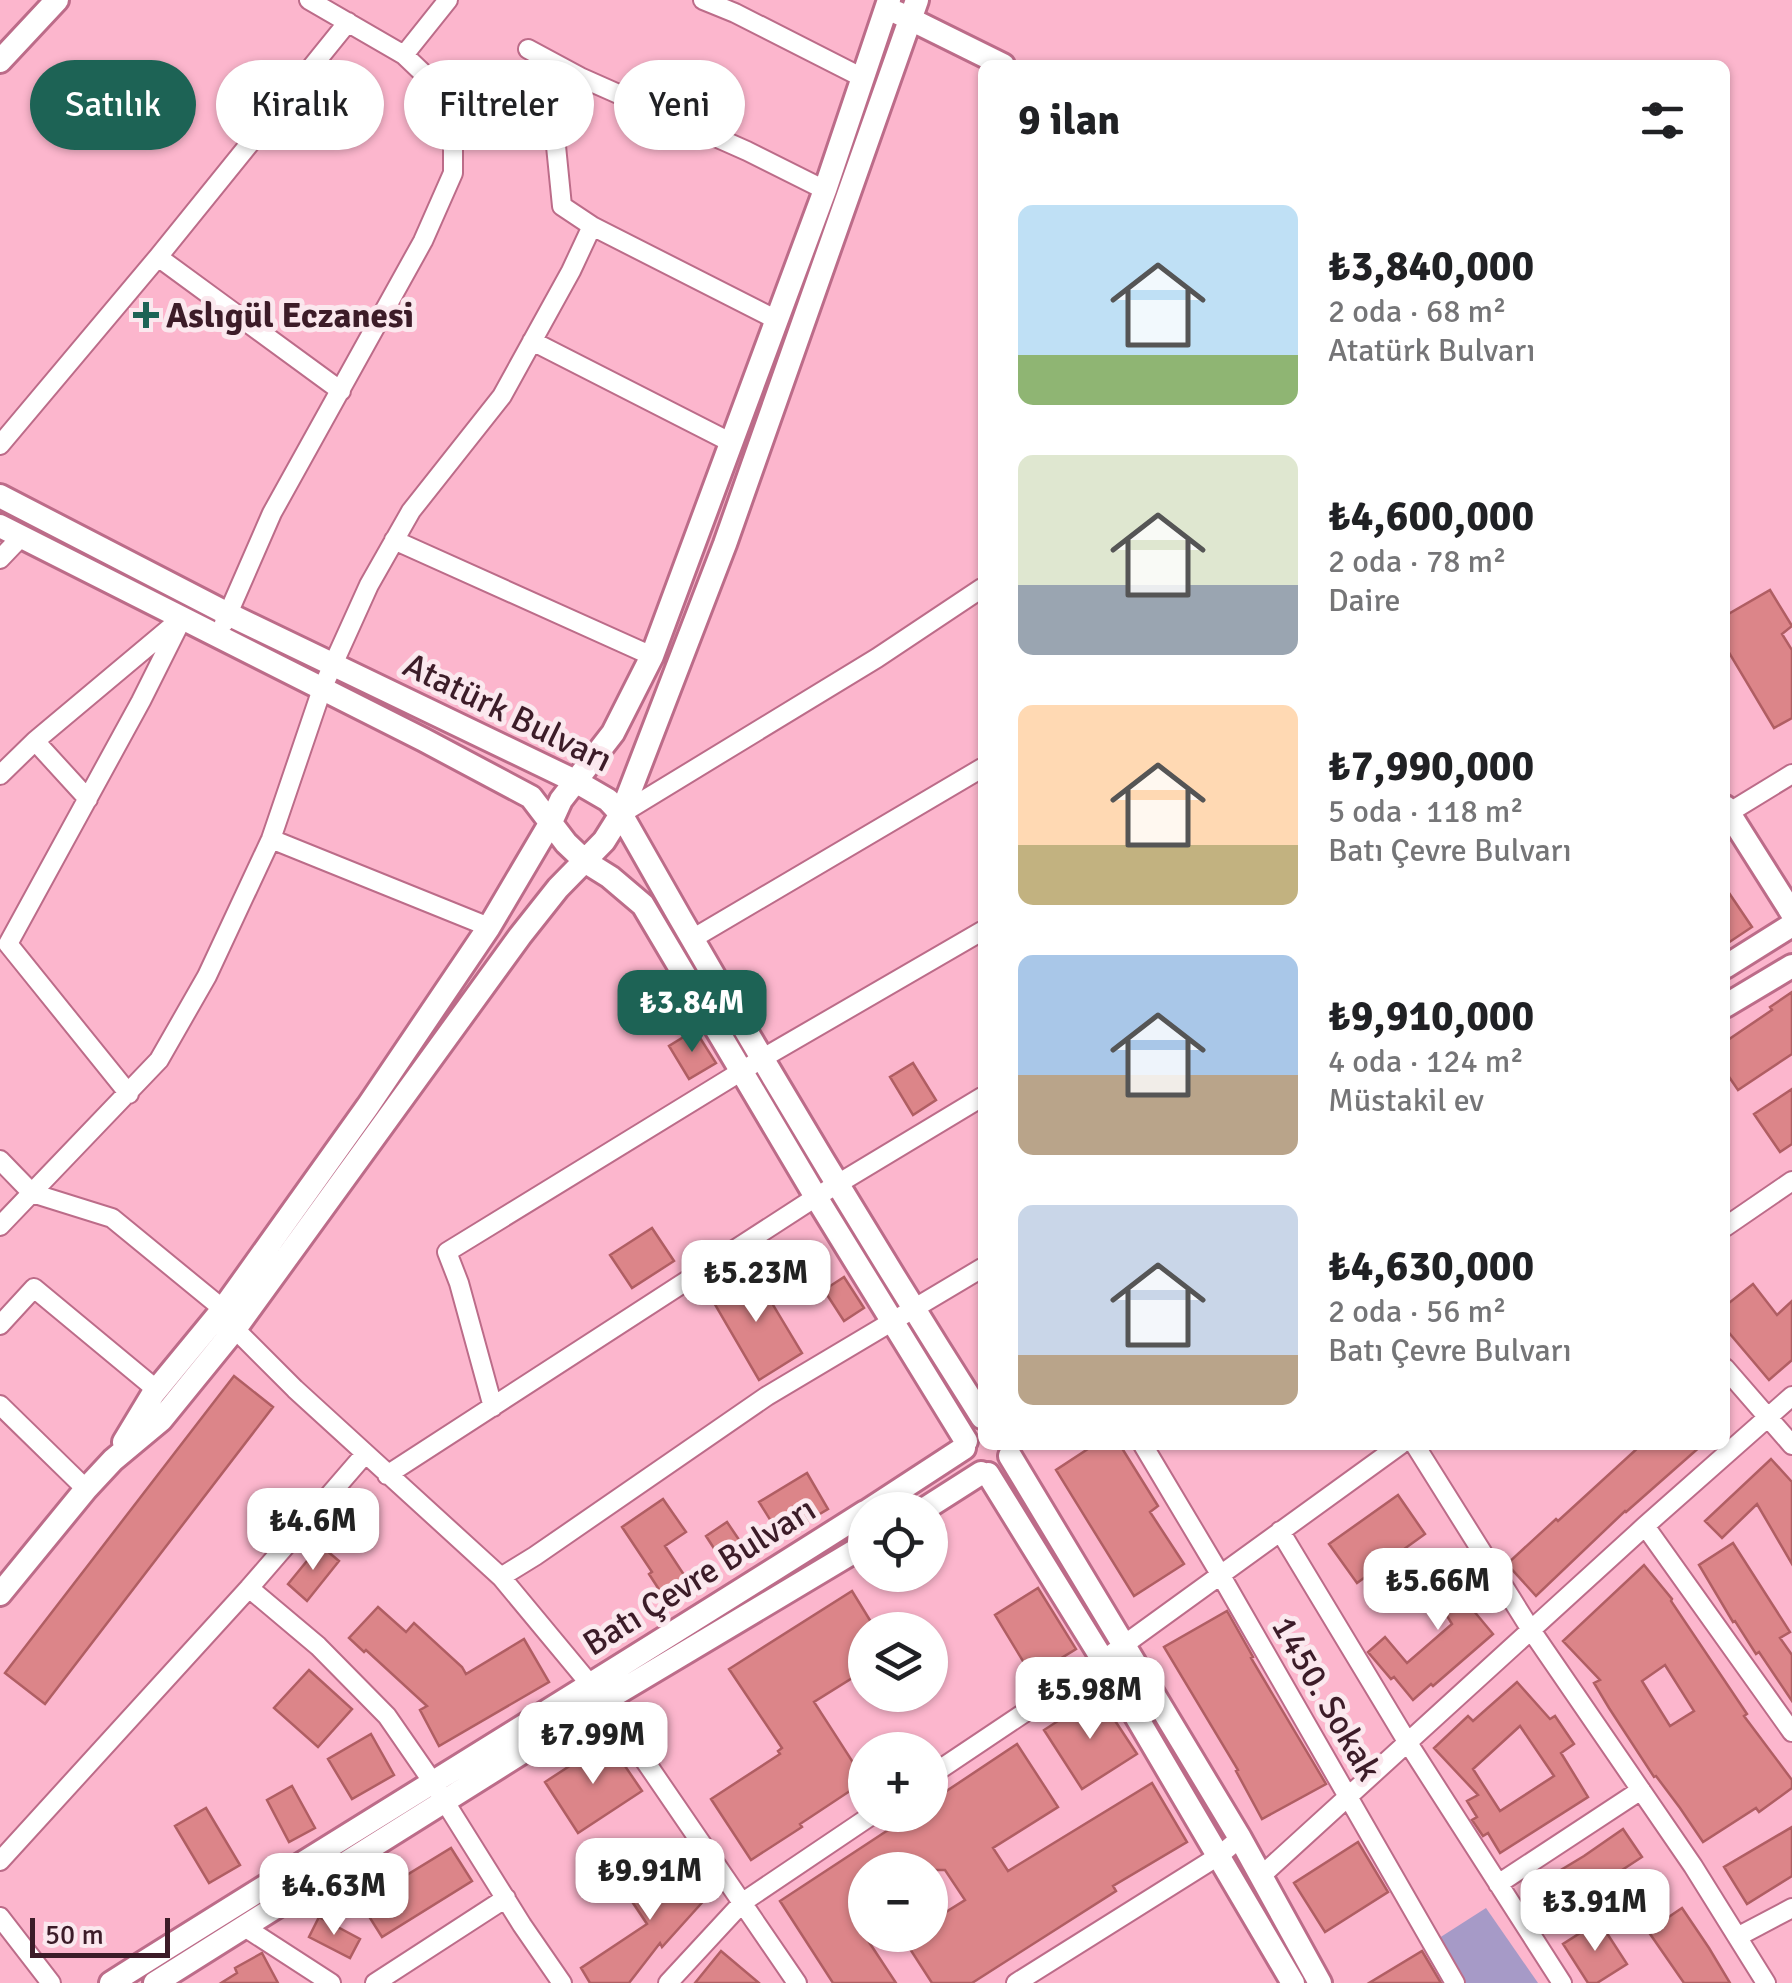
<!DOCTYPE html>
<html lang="tr">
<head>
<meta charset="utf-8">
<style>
	:root { --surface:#fff; --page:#f6f6f6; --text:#202124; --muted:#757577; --accent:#1d6355 }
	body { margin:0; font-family:Signika,sans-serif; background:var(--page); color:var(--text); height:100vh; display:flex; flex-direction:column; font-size:38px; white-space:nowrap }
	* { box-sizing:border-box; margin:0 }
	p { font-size:32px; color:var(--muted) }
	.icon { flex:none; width:55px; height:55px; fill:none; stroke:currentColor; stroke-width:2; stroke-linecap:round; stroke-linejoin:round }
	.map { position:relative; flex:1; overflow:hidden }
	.side { position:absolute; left:978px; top:60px; width:752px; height:1390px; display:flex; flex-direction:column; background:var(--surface); border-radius:15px; box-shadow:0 2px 8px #0004 }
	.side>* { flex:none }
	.banner { position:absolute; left:30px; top:60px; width:798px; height:90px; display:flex; gap:20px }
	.tools { position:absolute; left:848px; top:1492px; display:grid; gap:20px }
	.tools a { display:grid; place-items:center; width:100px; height:100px; border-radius:50%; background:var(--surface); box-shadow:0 2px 8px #0004; font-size:50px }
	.scale { position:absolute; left:30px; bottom:25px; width:140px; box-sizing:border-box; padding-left:10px; border:5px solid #3c1c28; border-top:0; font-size:28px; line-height:35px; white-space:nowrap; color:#3c1c28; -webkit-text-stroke:8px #fbe8ee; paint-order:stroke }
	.price { position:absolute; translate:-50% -85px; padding:0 22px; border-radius:20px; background:#fff; color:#222; font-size:32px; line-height:65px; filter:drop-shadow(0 2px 5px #0008) }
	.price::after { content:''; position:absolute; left:50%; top:60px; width:30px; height:22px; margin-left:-15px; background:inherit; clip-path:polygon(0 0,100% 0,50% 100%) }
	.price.on { background:var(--accent); color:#fff }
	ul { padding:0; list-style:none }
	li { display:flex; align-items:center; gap:30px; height:250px; padding:0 40px }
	li span { display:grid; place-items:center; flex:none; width:280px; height:200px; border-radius:15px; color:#555 }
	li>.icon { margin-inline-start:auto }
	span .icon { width:120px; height:120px; fill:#fffc; stroke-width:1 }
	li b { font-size:42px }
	h2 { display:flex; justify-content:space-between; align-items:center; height:120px; padding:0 40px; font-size:42px }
	.chip { padding:0 35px; border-radius:45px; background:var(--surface); box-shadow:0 2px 8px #0004; font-size:35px; line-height:90px }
	.chip.on { background:var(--accent); color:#fff }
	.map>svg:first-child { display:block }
	.green { fill:#a69ac7 }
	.building { fill:#dc8589; stroke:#b05e63; stroke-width:2.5; fill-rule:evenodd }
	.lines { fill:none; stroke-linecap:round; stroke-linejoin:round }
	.street-casing { stroke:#bc6c89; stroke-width:22 }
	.secondary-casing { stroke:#bc6c89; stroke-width:28 }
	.street { stroke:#fff; stroke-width:18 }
	.secondary { stroke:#fff; stroke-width:22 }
	.poi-dot { fill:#1d6355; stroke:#fbe8ee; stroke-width:4 }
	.labels { text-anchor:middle; stroke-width:10; stroke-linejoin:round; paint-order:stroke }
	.poi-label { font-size:35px; font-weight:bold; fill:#3c1c28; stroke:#fbe8ee; text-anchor:start }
	.street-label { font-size:35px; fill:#3c1c28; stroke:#fbe8ee }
</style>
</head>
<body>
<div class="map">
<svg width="1792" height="1983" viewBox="0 0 1792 1983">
	<rect width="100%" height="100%" fill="#fcb6cd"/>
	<path class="green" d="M1486,1908L1538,1983H1461L1436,1940Z"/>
	<path class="building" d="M1770,590L1792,626L1782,634L1792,650V718L1774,728L1725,646V616Z
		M1725,887L1752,927L1725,945Z
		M1792,992V1054L1738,1090L1725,1071V1042L1772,1010L1770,1007Z
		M695,1030L716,1063L689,1079L669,1046Z
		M913,1063L936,1100L913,1115L890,1077Z
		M1792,1089V1144L1780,1152L1754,1114Z
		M652,1228L674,1261L632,1288L610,1255Z
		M752,1270L802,1353L759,1380L710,1296Z
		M844,1277L864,1308L844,1321L824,1290Z
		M1753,1284L1777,1315L1792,1301V1360L1769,1380L1725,1328V1306Z
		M234,1376L273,1407L45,1704L5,1673Z
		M1094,1445H1120L1158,1506L1150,1512L1184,1564L1134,1596L1056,1470Z
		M1641,1445H1702L1626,1512L1625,1511L1536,1596L1507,1564L1556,1519L1558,1521Z
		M1771,1459L1792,1482V1564L1757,1504L1722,1538L1705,1521Z
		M807,1473L828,1509L781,1537L759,1502Z
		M1398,1495L1425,1534L1357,1583L1329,1544Z
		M663,1499L686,1532L665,1546L696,1593L671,1608L649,1574L652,1572L622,1527Z
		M727,1522L750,1556L728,1570L706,1536Z
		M1733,1543L1790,1632L1780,1638L1792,1655V1701L1759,1652L1756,1654L1735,1621L1733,1622L1699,1565Z
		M320,1545L339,1561L307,1601L288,1584Z
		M1450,1554L1477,1597L1468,1604L1493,1634L1433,1686L1431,1684L1413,1700L1394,1677L1391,1679L1368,1652L1385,1637L1407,1663L1452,1624L1420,1572Z
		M1644,1565L1672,1599L1671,1601L1747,1714L1744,1716L1792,1780V1788L1759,1812L1756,1808L1703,1842L1680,1808L1656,1776L1654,1777L1609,1708L1594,1683L1600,1680L1563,1641ZM1665,1665L1694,1711L1670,1726L1642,1681Z
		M1038,1588L1076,1649L1032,1676L995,1615Z
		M852,1591L876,1630H865V1670L814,1702L865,1781L800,1824L802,1827L751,1860L711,1799L780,1754L778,1751L782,1748L729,1669Z
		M378,1607L406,1632L414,1623L462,1667L466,1674L524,1639L549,1682L439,1746L420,1710L427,1706L366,1650L364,1652L349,1638Z
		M1227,1611L1253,1657L1251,1658L1326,1784L1262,1819L1236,1771L1238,1770L1164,1647Z
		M309,1670L352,1709L318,1747L274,1708Z
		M1517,1682L1550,1719L1555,1716L1574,1744L1561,1753L1588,1797L1500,1853L1488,1833L1483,1836L1472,1820L1477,1817L1467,1801L1478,1795L1434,1748L1468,1716L1473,1721ZM1520,1726L1554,1776L1500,1811L1473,1769Z
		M1098,1695L1137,1754L1082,1789L1044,1730Z
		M371,1734L394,1775L352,1799L328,1759Z
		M608,1741L642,1791L578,1833L545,1782Z
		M1017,1744L1058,1807L993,1848L1008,1871L1152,1783L1187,1842L1113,1886L1116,1891L972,1983H932L901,1935H930V1922L965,1900L945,1870H865V1936L896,1983H833L780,1901L911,1815H930V1802Z
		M292,1786L315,1828L289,1842L267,1800Z
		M206,1808L240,1865L209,1883L175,1826Z
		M1792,1827V1876L1747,1904L1724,1867Z
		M1623,1829L1642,1857L1590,1891L1591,1892L1548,1918L1531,1888L1584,1856Z
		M1358,1842L1388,1892L1325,1932L1294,1883Z
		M451,1848L472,1881L382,1937L358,1899L384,1883L387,1887Z
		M682,1858L708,1896L662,1947L660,1943L629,1983H590L581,1968L647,1924L627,1894Z
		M1682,1908L1709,1948L1730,1983H1684L1648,1931Z
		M319,1917L360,1939L350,1958L309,1937Z
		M1599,1921L1627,1964L1597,1983H1588L1563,1944Z
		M721,1951L759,1983H695Z
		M1422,1951L1441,1983H1369Z
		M262,1953L278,1983H221L237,1973L235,1968Z"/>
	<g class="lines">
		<g class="street-casing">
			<path id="street" d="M703,0L735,13L863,78
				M528,49L580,77L559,122L556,146L562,206L592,226
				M404,55L448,0
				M580,77L747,151L825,190
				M158,257L341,391
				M532,341L732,443
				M0,445L158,257L348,22
				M394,540L652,656
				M0,559L22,536
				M224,623L272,513L423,241L453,173V135L446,109L435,89L425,75L404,55L309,0
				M35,741L183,617L141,701L8,944L129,1094
				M0,775L35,741L88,799
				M621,814L877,658L982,588
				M1725,815L1792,774
				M271,839L489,927
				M692,939L982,768
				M0,1160L32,1193L112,1218L223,1309L235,1329L295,1389L501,1577L604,1701L797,1983
				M0,1226L159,1060L207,976L271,839L322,689L369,585L411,511L502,396L571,271L592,226L777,320
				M1725,1227L1792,1181
				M0,1325L34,1288L157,1390
				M1725,1368L1792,1445
				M0,1405L86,1489
				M493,1407L459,1283L447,1252L763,1058L982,931
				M1143,1445L1220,1574L1455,1983
				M1415,1445L1531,1630L1693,1866L1766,1983
				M387,1475L816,1197L982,1097
				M1645,1526L1792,1732
				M1280,1531L1408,1743L1562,1983
				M501,1577L535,1556L767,1396L982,1268
				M249,1588L318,1646L387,1716L432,1781L522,1925L562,1983
				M930,1776L1103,1660L1400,1445
				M0,1861L249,1588L365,1454
				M1261,1876L1645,1526L1792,1396
				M1498,1884L1641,1790
				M0,1917L51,1983
				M243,1926L331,1983
				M1739,1936L1792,1908
				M375,1983L506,1898
				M668,1983L743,1902L872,1815
				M1016,1983L1220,1855L1240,1838"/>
		</g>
		<g class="secondary-casing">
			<path id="secondary" d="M898,13L1003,65
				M0,61L57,0
				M0,496L228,614L577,782L608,800L621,814C736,1018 857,1220 982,1417
				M0,526L424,740L531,797L566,843L586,862L610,877L643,905L816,1197L966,1441
				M1725,807L1792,913
				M1725,967L1792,925
				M1725,1006L1792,966
				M124,1442L153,1394L223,1309L368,1106L489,927L551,822L561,800L613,733L652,656L825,190L889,0
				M1010,1456L1240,1838L1320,1983
				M988,1474L1103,1660L1293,1983
				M869,1510L964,1448
				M923,1510L981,1473
				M0,1594L86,1489L113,1460L161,1420L235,1329L520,936L558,888L604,841L621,814L725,544L917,0
				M111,1983C362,1825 615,1671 865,1512
				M155,1983L604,1701L865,1545"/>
		</g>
		<use href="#street" class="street"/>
		<use href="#secondary" class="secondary"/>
	</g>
	<path class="poi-dot" d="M141 300h10v10h10v10h-10v10h-10v-10h-10v-10h10z"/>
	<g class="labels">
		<g class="poi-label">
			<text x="166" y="327">Aslıgül Eczanesi</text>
		</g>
		<g class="street-label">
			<text transform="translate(508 712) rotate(26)" y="12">Atatürk Bulvarı</text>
			<text transform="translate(699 1576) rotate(-32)" y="12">Batı Çevre Bulvarı</text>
			<text transform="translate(1327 1698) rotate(60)" y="12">1450. Sokak</text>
		</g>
	</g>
</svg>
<div class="tools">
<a><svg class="icon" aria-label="locate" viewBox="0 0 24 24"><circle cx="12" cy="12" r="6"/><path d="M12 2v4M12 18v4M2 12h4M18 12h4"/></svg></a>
<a><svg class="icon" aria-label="layers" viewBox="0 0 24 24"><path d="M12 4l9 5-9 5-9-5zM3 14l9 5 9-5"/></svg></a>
<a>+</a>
<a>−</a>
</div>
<div class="scale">50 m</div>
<b class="price on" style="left:692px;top:1055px">₺3.84M</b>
<b class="price" style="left:756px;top:1325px">₺5.23M</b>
<b class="price" style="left:313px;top:1573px">₺4.6M</b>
<b class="price" style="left:1438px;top:1633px">₺5.66M</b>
<b class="price" style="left:1090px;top:1742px">₺5.98M</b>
<b class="price" style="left:593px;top:1787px">₺7.99M</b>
<b class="price" style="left:650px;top:1923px">₺9.91M</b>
<b class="price" style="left:334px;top:1938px">₺4.63M</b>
<b class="price" style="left:1595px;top:1954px">₺3.91M</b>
<div class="banner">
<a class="chip on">Satılık</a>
<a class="chip">Kiralık</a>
<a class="chip">Filtreler</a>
<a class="chip">Yeni</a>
</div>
<section class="side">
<h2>9 ilan<svg class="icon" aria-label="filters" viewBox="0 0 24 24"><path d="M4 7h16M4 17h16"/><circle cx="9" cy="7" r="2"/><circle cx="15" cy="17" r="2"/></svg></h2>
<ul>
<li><span style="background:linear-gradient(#bfe0f5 75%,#8fb573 0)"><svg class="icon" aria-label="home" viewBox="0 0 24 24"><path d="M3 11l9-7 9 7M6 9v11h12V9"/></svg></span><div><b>₺3,840,000</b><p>2 oda · 68 m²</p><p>Atatürk Bulvarı</p></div></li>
<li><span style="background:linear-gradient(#dfe7d0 65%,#9aa5b1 0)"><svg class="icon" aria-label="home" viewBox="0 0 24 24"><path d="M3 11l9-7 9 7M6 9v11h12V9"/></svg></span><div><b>₺4,600,000</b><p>2 oda · 78 m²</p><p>Daire</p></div></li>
<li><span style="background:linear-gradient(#ffd9b3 70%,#c2b280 0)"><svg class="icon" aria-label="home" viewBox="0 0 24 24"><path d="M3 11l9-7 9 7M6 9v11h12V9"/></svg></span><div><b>₺7,990,000</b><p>5 oda · 118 m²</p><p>Batı Çevre Bulvarı</p></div></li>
<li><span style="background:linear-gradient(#a9c7e8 60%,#b9a48a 0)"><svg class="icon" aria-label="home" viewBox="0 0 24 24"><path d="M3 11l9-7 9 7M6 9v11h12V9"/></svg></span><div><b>₺9,910,000</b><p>4 oda · 124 m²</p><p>Müstakil ev</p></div></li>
<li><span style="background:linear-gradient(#c9d6e8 75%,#b9a48a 0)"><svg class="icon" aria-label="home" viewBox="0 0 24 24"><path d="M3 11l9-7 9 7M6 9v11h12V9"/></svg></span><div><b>₺4,630,000</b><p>2 oda · 56 m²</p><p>Batı Çevre Bulvarı</p></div></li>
</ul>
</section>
</div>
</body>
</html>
